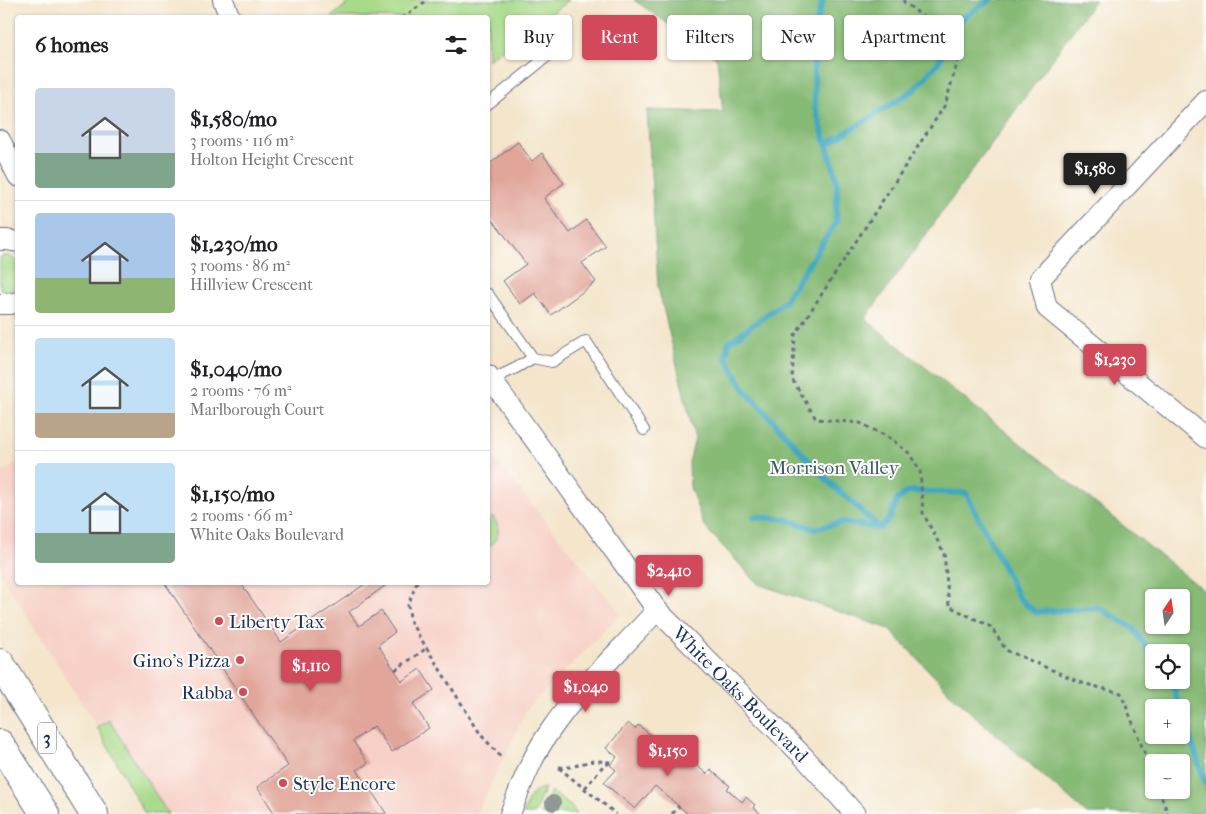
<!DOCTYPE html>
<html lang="en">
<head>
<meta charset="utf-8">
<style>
	:root { --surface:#fff; --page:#f6f6f6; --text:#202124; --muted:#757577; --line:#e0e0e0; --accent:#d1495b }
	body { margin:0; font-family:"IM FELL French Canon",serif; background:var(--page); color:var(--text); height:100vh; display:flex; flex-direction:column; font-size:19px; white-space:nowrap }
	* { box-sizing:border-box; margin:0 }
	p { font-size:16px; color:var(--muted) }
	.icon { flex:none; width:28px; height:28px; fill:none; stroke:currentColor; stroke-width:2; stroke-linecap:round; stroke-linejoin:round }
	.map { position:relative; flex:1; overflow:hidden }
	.panel { position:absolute; left:15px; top:15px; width:475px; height:570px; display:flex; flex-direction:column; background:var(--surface); border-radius:5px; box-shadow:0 1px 4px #0004 }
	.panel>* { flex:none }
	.top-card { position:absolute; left:505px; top:15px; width:475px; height:45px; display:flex; gap:10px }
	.needle { width:32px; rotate:13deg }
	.fabs { position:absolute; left:1145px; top:589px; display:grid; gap:10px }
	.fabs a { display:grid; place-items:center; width:45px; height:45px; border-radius:5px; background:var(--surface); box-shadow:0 1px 4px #0004; font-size:25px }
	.price { position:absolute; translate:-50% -42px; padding:0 11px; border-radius:5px; background:var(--accent); color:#fff; font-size:16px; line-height:32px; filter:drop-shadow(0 1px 2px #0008) }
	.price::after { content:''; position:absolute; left:50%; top:30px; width:15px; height:11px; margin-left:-8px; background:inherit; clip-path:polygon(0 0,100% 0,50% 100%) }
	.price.current { background:#222; color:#fff }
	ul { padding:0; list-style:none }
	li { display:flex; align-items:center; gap:15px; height:125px; padding:0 20px }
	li+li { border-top:1px solid var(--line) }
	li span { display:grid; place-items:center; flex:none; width:140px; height:100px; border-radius:5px; color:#555 }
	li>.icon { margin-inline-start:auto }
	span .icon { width:60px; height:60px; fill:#fffc; stroke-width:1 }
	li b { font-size:21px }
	h2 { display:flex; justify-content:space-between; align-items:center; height:60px; padding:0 20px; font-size:21px }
	.tag { padding:0 18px; border-radius:5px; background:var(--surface); box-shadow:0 1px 4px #0004; font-size:18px; line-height:45px }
	.tag.current { background:var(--accent); color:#fff }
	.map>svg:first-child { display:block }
	.built { fill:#f7d1c8 }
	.green { fill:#a8da89; stroke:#628474 }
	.forest { fill:#86ba75; stroke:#50746a; fill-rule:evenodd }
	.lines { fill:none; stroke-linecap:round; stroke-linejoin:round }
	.stream { stroke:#40a8c0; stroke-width:6 }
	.building { fill:#e1a59a }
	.service-casing { stroke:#676f84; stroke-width:12 }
	.minor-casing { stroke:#676f84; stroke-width:22 }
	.primary-casing { stroke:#676f84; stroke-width:30 }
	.path { stroke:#676f84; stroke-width:3; stroke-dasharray:4 4; stroke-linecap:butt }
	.service { stroke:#fff; stroke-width:10 }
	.minor { stroke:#fff; stroke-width:20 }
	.primary { stroke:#fff; stroke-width:28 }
	.tree { fill:#909995 }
	.poi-dot { fill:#d1495b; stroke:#fdfcf7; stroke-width:2 }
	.labels { text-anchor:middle; stroke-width:4; stroke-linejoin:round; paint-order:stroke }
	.shield { fill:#fdfcf7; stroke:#5f6c8c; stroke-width:1 }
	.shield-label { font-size:18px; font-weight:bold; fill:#1b2f5e }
	.park-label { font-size:19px; fill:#3e5a69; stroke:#fdfcf7 }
	.poi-label { font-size:19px; fill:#1b2f5e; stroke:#fdfcf7; text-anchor:start }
	.street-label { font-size:19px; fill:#1b2f5e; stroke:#fdfcf7 }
</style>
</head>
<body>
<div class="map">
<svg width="1206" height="814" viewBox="0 0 1206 814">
	<rect width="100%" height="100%" fill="#fdfcf7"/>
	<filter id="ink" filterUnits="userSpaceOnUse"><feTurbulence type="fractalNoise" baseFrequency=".02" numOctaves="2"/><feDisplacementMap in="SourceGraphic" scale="10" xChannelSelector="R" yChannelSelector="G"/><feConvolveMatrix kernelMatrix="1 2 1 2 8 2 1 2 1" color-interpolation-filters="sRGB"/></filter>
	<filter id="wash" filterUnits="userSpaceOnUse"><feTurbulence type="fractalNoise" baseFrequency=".0096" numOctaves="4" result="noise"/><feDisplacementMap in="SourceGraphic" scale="20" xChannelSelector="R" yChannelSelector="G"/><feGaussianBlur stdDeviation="1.12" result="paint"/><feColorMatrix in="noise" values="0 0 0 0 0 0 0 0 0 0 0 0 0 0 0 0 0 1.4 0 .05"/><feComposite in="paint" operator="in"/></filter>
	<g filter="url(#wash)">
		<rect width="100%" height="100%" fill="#f4e5cb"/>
		<path class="built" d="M488,450L621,614L526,710L509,748L476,814H145L97,727L0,573V475L17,462L18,582H488Z"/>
		<path class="green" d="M352,0H569L488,60V18L331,17Z
			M3,256H9L17,261V287L11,291L0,290V257Z
			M493,517C501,529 499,538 489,547L488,545V521Z
			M109,720L168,814H145L97,727Z
			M545,788L534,814H523C529,800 529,790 545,788Z
			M551,791L573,808L576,814H541Z"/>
		<path class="forest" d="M634,0H1095L865,319L1206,592V814H1087L958,701L889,629L758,584L704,526L690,487L689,462L695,439L658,287L647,110L723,112L717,58ZM1154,598H1181V625H1154ZM1154,652H1181V680H1154ZM1154,708H1181V735H1154ZM1154,762H1181V790H1154Z"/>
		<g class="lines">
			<path class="stream" d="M823,0L813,34L815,107L837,179L836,222L784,302L728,343L726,358L744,389L825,478L880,528L890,518L897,500L909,491L966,493L1019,598L1035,612L1099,608L1133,628L1154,659
				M826,145L914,90L938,63L962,18L990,0
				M754,517L786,519L814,529L843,522L880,528
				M1168,680L1174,689L1180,708
				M1181,710L1206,785"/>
		</g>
		<g id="blocks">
			<path class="building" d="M518,142L532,161L542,153L564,183L544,198L570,233L586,220L606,246L582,263L596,282L551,315L535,293L520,304L503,281L526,264L493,220L488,224V165Z
				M164,582H240L281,642L368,582H390L349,612L359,626L381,611L395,632L378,645L402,681L420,669L434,690L413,704L429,728L392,752L374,726L353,741L368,763L357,770L386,813L384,814H275L257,787L288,766Z
				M628,723L635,729L638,725L657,740L654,744L667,755L670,752L679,760L688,750L697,757L692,762L707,774L711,770L730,786L727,789L742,802L746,797L755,805L753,807L761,814H688L655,786L635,809L604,783L616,770L610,765L617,757L606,748Z"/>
		</g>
	</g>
	<g filter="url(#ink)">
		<use href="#blocks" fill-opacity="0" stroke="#676f84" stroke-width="1"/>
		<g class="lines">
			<g class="service-casing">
				<path id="service" d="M488,104L549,55
					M488,294L533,358L516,368L491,380
					M533,358L552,362L586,341L644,430"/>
			</g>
			<g class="minor-casing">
				<g id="minor">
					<path d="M223,0L230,18"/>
					<path d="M1206,101L1040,279L1047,308L1206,438"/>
					<path d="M0,140L18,176"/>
					<path d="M0,240H7L18,242"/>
					<path d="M0,304H10L18,302"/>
					<path id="s1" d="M488,375L657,610L804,757L855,814"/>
					<path d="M510,814C521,786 532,756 550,731C579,688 622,649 657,610"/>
				</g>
			</g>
			<g class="primary-casing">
				<path id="primary" d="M0,663L94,814
					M0,744L45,814"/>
			</g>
			<path class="path" d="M904,0V2L962,47L945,105L795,335L792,379L816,419L860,423L890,438L909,453L920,470L923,513L944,553L949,606L991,627L1006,650L1082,683L1121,693L1154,777
				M402,18L428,0
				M417,582L408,605L411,623L481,735L502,758
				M395,670L427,648
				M559,767C574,769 581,762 595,761C601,761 607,762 612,762L603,766L585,788
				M559,768L616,814
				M1159,790L1168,814
				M672,814L679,806"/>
			<use href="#service" class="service"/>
			<use href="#minor" class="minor"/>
			<use href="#primary" class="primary"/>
		</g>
		<circle class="tree" cx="553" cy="803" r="8"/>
	</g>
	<g class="poi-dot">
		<circle cx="219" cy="621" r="5"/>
		<circle cx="240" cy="660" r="5"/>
		<circle cx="243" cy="692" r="5"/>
		<circle cx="283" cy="783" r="5"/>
	</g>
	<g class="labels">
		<rect class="shield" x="38" y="722.5" width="18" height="31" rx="4"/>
		<g class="shield-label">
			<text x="47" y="744">3</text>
		</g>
		<g class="park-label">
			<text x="834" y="474">Morrison Valley</text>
		</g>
		<g class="poi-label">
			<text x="229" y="628">Liberty Tax</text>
			<text x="230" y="667" text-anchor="end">Gino's Pizza</text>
			<text x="233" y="699" text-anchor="end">Rabba</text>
			<text x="293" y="790">Style Encore</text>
		</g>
		<g class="street-label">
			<text dy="7" stroke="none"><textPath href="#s1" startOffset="408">White Oaks Boulevard</textPath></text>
		</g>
	</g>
</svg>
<div class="fabs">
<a><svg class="needle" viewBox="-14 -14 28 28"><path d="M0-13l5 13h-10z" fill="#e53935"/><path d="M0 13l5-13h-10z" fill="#757577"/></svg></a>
<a><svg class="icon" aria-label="locate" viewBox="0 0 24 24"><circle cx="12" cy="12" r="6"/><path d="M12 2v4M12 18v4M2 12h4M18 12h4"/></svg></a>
<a>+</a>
<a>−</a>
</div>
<b class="price current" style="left:1095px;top:195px">$1,580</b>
<b class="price" style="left:1115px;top:386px">$1,230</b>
<b class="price" style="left:669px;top:597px">$2,410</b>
<b class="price" style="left:311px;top:692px">$1,110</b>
<b class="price" style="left:586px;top:713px">$1,040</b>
<b class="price" style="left:668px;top:777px">$1,150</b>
<div class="top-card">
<a class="tag">Buy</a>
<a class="tag current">Rent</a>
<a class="tag">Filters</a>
<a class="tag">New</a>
<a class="tag">Apartment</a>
</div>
<section class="panel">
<h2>6 homes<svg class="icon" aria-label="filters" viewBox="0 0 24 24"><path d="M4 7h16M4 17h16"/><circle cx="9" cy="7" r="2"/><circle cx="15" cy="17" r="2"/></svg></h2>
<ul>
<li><span style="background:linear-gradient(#c9d6e8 65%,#7fa58c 0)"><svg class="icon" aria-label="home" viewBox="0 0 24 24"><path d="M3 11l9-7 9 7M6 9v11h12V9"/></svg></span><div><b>$1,580/mo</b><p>3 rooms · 116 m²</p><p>Holton Height Crescent</p></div></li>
<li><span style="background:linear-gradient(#a9c7e8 65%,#8fb573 0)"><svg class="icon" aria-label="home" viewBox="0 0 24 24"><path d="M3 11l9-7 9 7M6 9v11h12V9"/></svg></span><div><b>$1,230/mo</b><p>3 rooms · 86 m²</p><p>Hillview Crescent</p></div></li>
<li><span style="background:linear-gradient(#bfe0f5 75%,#b9a48a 0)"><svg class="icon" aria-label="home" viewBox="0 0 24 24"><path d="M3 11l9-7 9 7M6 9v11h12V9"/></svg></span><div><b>$1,040/mo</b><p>2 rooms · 76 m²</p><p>Marlborough Court</p></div></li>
<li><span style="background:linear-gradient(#bfe0f5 70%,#7fa58c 0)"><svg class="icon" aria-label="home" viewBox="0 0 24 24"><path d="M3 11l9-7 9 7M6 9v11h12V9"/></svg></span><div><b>$1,150/mo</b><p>2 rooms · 66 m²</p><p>White Oaks Boulevard</p></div></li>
</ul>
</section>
</div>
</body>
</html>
